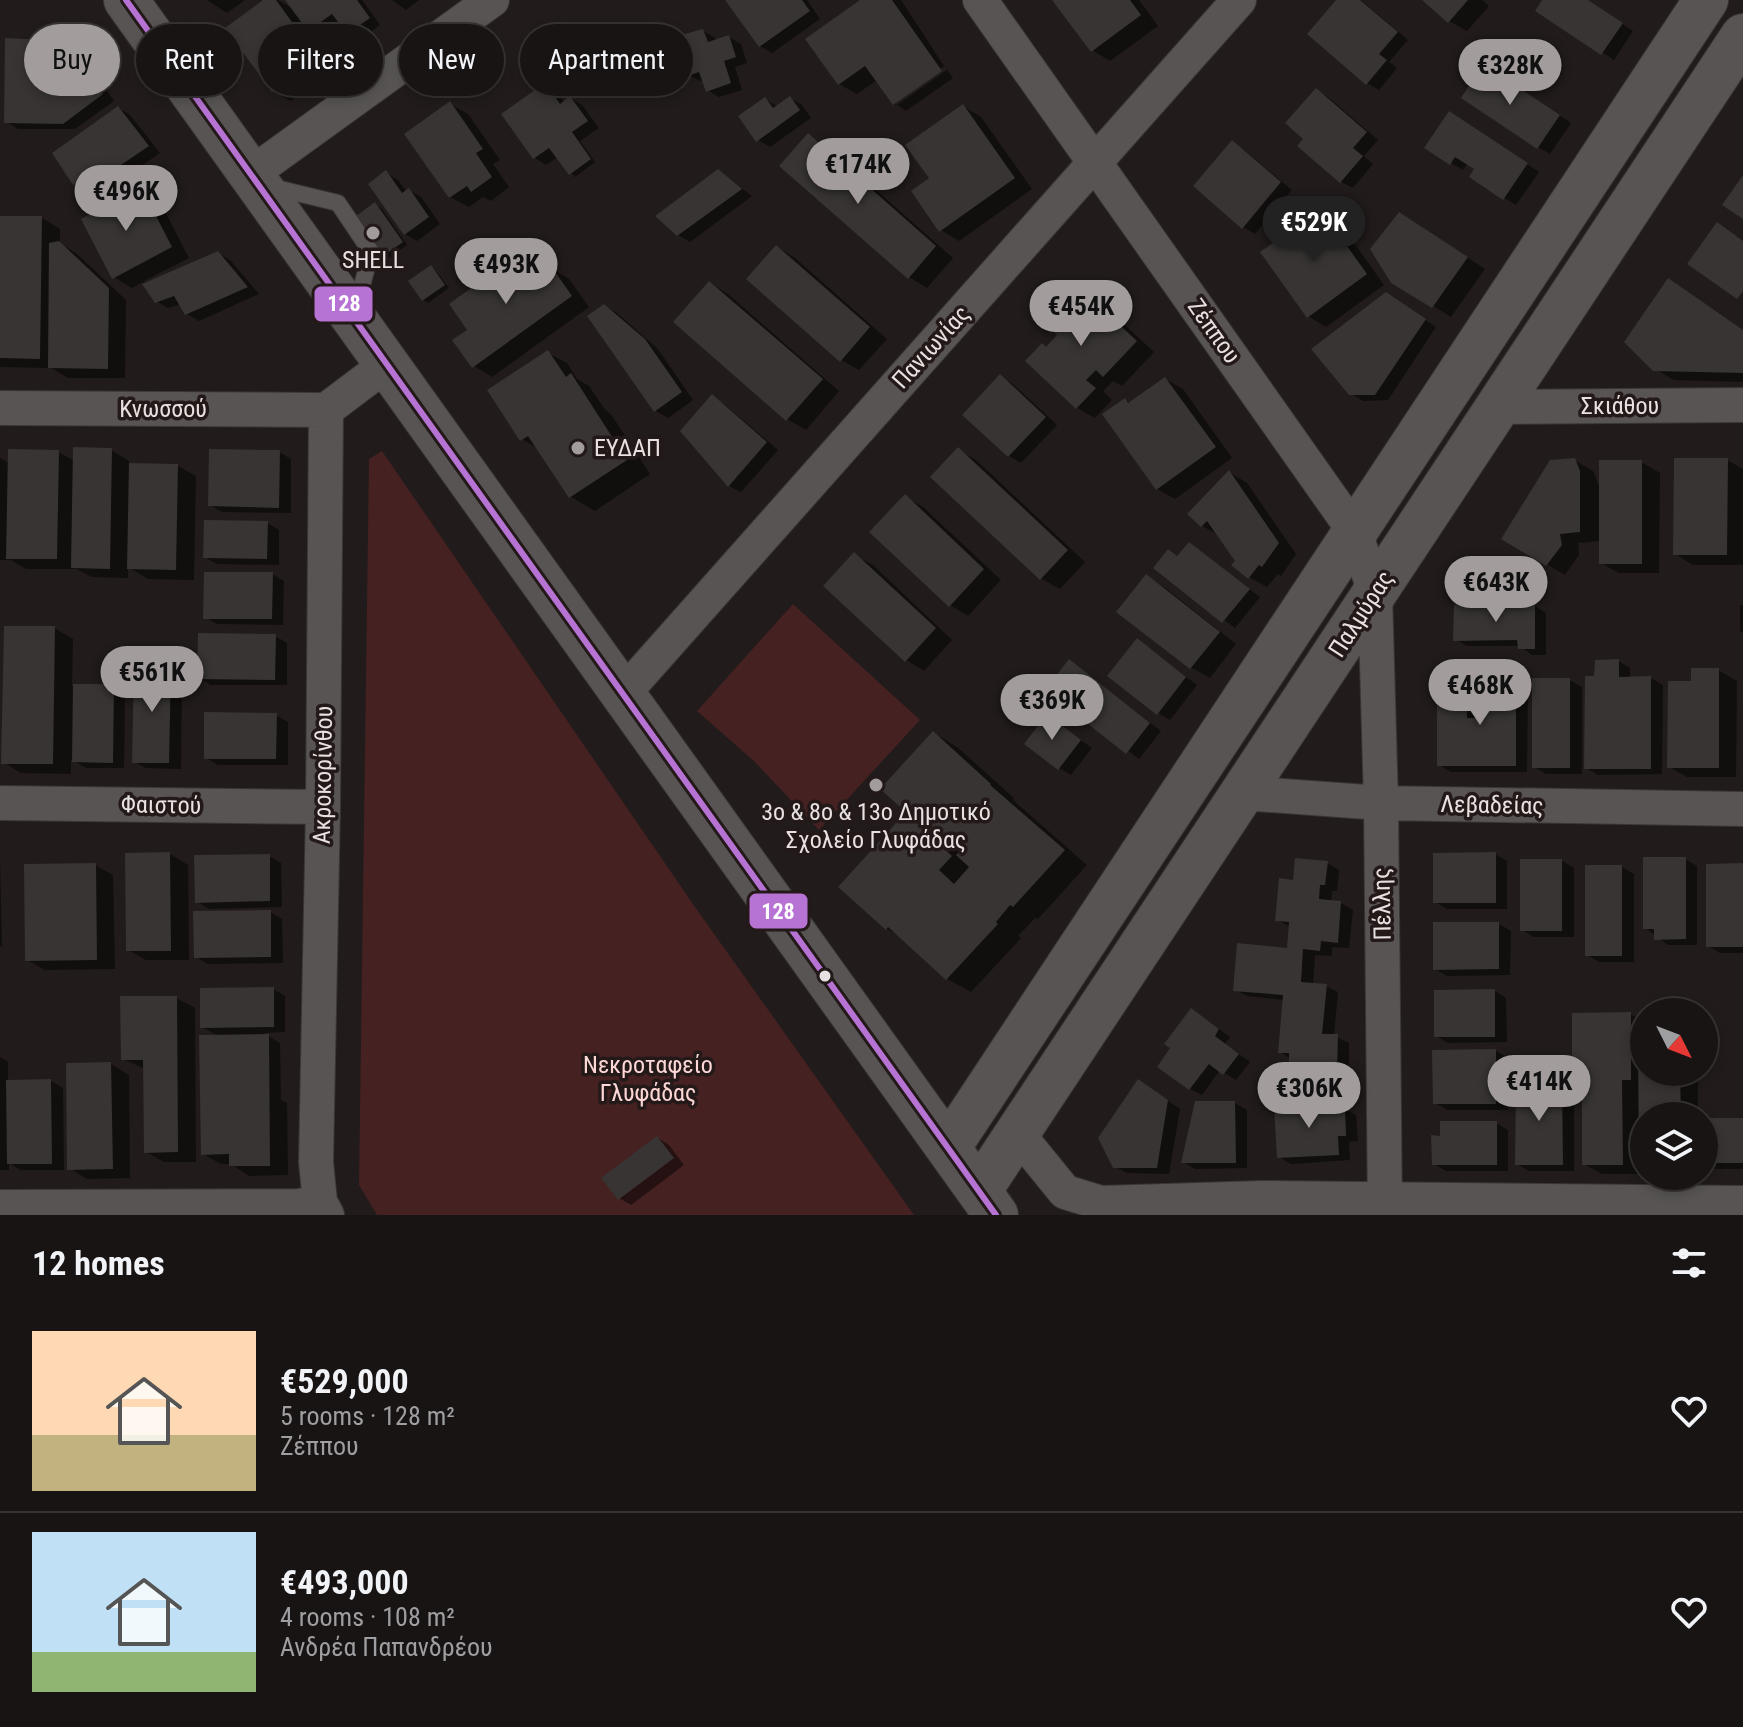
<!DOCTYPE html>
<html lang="en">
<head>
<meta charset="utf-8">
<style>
	:root { --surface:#191414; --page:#221d1d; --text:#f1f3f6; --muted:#9f9ea0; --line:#373334; --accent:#a29c9c }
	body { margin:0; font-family:"Roboto Condensed",sans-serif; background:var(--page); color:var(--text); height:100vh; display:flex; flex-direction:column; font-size:30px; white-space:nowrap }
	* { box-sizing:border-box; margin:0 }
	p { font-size:26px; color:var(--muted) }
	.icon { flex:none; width:44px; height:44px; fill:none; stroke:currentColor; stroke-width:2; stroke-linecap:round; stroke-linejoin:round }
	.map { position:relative; height:1215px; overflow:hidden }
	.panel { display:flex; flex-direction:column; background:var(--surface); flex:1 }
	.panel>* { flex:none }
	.top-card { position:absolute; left:24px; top:24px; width:800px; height:72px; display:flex; gap:16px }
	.needle { width:52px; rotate:132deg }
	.tools { position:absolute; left:1630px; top:998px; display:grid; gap:16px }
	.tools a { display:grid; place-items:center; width:88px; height:88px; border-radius:50%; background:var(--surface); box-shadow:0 4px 12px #0003,0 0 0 2px var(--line); font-size:40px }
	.price { position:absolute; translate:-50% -68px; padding:0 18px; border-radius:28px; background:var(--accent); color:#111; font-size:26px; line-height:52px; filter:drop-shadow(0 2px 4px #0008) }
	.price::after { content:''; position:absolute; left:50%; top:48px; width:24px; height:18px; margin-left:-12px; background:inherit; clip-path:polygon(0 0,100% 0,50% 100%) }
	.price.on { background:#222; color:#fff }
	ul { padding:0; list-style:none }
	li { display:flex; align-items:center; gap:24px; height:200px; padding:0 32px }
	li+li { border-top:2px solid var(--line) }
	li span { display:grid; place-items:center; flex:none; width:224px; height:160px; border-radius:0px; color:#555 }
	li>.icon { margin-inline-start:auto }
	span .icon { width:96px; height:96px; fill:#fffc; stroke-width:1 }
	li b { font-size:34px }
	h2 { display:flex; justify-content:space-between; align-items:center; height:96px; padding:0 32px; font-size:34px }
	.chip { padding:0 28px; border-radius:36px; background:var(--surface); box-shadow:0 4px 12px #0003,0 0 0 2px var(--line); font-size:28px; line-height:72px }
	.chip.on { background:var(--accent); color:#111 }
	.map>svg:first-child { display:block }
	.green { fill:#462121 }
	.shadow { fill:#0007 }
	.building { fill:#383434; fill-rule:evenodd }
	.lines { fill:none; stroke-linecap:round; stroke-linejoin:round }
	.lane-casing { stroke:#3a3636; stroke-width:18 }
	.street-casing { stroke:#3a3636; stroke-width:36 }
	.secondary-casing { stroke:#3a3636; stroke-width:46 }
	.lane { stroke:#585454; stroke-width:16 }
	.street { stroke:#585454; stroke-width:34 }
	.secondary { stroke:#585454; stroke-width:44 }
	.bus-1-casing { stroke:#231919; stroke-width:12 }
	.bus-1 { stroke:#b673d3; stroke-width:6 }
	.poi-dot { fill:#a29c9c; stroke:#231919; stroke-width:3 }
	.bus-dot { fill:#e8e1e1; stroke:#231919; stroke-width:3 }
	.labels { text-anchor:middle; stroke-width:7; stroke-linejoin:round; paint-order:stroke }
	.poi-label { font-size:24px; fill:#e8e1e1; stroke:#231919 }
	.street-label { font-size:24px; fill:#e8e1e1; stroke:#231919 }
	.park-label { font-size:24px; fill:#fdd7d5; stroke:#231919 }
	.line-badge { stroke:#231919; stroke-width:3 }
	.badge-label { font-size:22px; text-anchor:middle; font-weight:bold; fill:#fff }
</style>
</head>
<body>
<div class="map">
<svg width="1743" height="1215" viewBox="0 0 1743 1215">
	<rect width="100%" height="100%" fill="#211b1b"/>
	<path class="green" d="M382,451L695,907L914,1215H377L359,1185L369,459Z
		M793,604L920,720L819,830L755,762L697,711Z"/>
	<path class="shadow" d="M207,0H245L227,13Z
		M267,0H278L294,9L287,0H362L380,25L360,40L348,33L341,22L321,37L305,27L335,69L291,101L273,91Z
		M392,0H419L406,10Z
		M727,0H807L820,19L772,53L760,46Z
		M863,0H901L944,66L896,101V105L877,80L857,94L839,84Z
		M1055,0H1139L1158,26L1110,61L1092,50Z
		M1339,0H1361L1408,40L1389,62L1397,68L1379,90L1367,83Z
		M1425,0H1482L1489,6L1467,31L1449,21Z
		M1545,0H1586L1633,31L1614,60L1538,10Z
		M703,31L715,38L716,41L729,37L741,44L747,63L735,67L742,90L719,97L707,90L704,80L700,81L688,75Z
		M68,43L80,51L114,101L75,129H18L6,122Z
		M947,70L953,78L906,111L897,105Z
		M1495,73L1571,123L1550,154L1538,147Z
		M545,85L557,92L564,102L570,98L582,105L599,128L580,141L595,162L575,177L558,157L546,165L535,158Z
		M1316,90L1328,97L1378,140L1364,156L1373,164L1353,188L1341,182L1306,138Z
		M790,98L802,105L811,118L770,147L758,140L765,99L778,107Z
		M450,104L468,114L500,160L493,164L509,187L491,201L483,197L469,207L450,197Z
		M963,106L981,117L1032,189L959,241L941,230L932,179Z
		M118,108L130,115L160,153L128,175L87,191L74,184Z
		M1461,120L1539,172L1516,205L1471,177L1476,169L1468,163L1463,170L1451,163Z
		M808,136L826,146L953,258L927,288L909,277Z
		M1232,143L1244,150L1292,190L1255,234L1243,227Z
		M719,172L752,196L690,242L678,235Z
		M386,173L398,180L407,192L409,190L421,197L440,224L417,241L405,234Z
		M141,189L159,200L189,258L144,281L145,284L218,253L230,260L259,294L199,321L187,314L181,304L168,308L156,301L143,282L132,288L114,277Z
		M375,205L381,208L407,245L378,266L373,262Z
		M1321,212L1339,222L1384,285L1326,327L1308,316Z
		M0,218H42L60,229V243L77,254L126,300L125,378H68L51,368L0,367Z
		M1418,225L1485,269L1451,317L1393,281Z
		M777,247L795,258L887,339L859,370L841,360Z
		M524,253L543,263L548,271L551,268L569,279L589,307L492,377L474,366L470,330Z
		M431,268L436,271L449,288L428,303L423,300Z
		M710,283L728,294L839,391L806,430L787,419L676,322Z
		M1088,287L1106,297L1119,309L1114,315L1154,352L1122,386L1113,381L1103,391L1112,400L1095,418L1077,408L1047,349L1060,335Z
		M1398,301L1436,327L1388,400L1363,401L1350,393Z
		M604,306L617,313L657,348L693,400L668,418L656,411L589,317Z
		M1743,330V382L1674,380L1655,369Z
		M548,353L567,363L577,379L589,386L605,410L611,414L650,474L595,511L571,497L539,449L522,439Z
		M1001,377L1013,384L1057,425L1021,463L1009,456L965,415Z
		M1165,379L1183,389L1232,458L1175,499L1157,489L1125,400L1131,404Z
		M713,397L724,404L778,450L741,492L729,486L683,431Z
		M111,450L129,461V465L178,466L196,476L194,580L148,579L128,567V578L92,577L77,569H26L11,560H0V458L10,464L58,452L75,461Z
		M958,450L976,460L1085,562L1060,589L1042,579L933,477Z
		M279,452L291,459V513L222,512L210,505Z
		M1574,460L1593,471L1601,490L1641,462L1660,473L1659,573H1619L1601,563V541L1578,543L1579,555L1565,575L1504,539Z
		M1727,460L1743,469V565H1693L1675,554Z
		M1229,472L1247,483L1296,554L1281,576L1278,574L1267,587L1249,577L1219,535L1202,526L1190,514Z
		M905,497L923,507L1001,580L968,616L950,605Z
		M267,523L279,530V565L217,564L205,557Z
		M1190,544L1260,597L1235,628L1155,568L1179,557Z
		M854,555L873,565L952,640L924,671L906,660Z
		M272,574L284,581L283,625L217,624L205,617Z
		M1146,577L1164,587L1236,644L1210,678L1192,668L1119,611Z
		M1740,605H1743V633L1740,631Z
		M1535,606L1546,613V655H1532L1520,646H1467L1455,639Z
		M54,628L73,639L72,686H113L125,693L124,768H86L71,759V774L21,773L3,762Z
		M275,636L287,643V685H211L199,678Z
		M1138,641L1197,685L1170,720L1158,713Z
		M1618,661L1630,668V678H1651L1663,685L1662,774L1598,775L1586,768L1596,678Z
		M1070,662L1161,731L1139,759L1048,690Z
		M170,668L182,675L181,769L146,768L134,762Z
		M1718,670L1737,681L1736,777H1687L1669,767Z
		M1516,679L1528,686L1527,772H1451L1439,765L1466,701L1481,709Z
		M1570,680L1582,687V774H1546L1534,767Z
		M276,715L288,722V765H218L206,758Z
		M1048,717L1092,748L1071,775L1059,768Z
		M934,733L957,747L1014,798L1013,800L1087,865L1038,919L1035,918L1018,936L1021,938L971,992L947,979L902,937L887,929L908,812Z
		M170,854L188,865L189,960H146L128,950Z
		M1495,854L1507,861V909H1447L1435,902Z
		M269,856L281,863L282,907L209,909L197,902Z
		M0,859L2,946H0Z
		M1685,859L1697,866V945H1668L1645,928Z
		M1562,861L1574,868V937H1534L1522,930Z
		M1327,863L1339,870L1337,891H1332L1331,902L1341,903L1353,910L1349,948L1332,947V956L1315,955L1313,984L1326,986L1338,992L1334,1036L1349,1043V1081H1340V1087H1303L1291,1080V1059L1280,1052L1285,1000L1247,996L1235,990L1289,950L1291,927L1277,920L1295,882Z
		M95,865L113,875L115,969L45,970L27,960Z
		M1743,865V953H1720L1708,946Z
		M1622,867L1634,874V962H1599L1587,955Z
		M270,912L282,919L283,963L208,964L196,957Z
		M1499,924L1511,931L1510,975L1447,976L1435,969Z
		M273,989L285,996V1032L263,1033L280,1043L281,1100L287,1103L288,1175L249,1176L231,1164H221L203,1154L220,1037L202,1027Z
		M1495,991L1506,998L1507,1042L1448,1043L1436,1036Z
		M176,998L195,1008L196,1162H164L146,1152L145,1069L123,1059Z
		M1630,1014L1644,1022V1072H1698V1116H1644V1162L1640,1159V1174H1602L1584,1164V1087L1574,1081Z
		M1203,1017L1230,1037L1225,1044L1250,1062L1236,1080L1220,1070L1202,1095L1190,1089Z
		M1496,1051L1508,1058V1110H1447L1435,1103Z
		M0,1057L8,1062V1082L51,1081L63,1088L64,1170H21L9,1163V1170H0Z
		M111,1064L129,1075L130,1178L87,1179L69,1168Z
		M1562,1082L1574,1089V1171H1529L1517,1164Z
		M1150,1089L1180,1109L1169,1174L1127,1173L1114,1166Z
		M1235,1103L1247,1110V1168L1195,1169L1183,1162Z
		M1333,1104L1356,1115L1358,1141L1349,1142L1350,1160L1291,1164L1279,1157Z
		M1704,1120H1743V1169H1716L1704,1163Z
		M1496,1123L1508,1130V1171H1446L1434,1164L1442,1138Z
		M658,1138L669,1145L684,1165L631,1205L619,1198Z"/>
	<path class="building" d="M263,0H276L318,58L272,92L225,28Z
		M285,0H357L370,18L347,34L332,14L308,31Z
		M725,0H802L810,11L759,47Z
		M860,0H892L942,71L893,105L865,66L838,85L805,39Z
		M1052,0H1130L1141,15L1091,52Z
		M1336,0H1360L1398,32L1379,54L1387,60L1366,85L1307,34Z
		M1422,0H1468L1448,23Z
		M1542,0H1588L1623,23L1601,55L1535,11Z
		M703,29L708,42L729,35L736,57L724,61L731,83L706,92L699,72L687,76L674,37Z
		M5,38L68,41L103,94L63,124L4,123Z
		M1483,64L1560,115L1537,149L1461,98Z
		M545,83L560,104L570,96L588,121L572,132L591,159L569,175L549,148L533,159L501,114Z
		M1316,88L1367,132L1353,148L1363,156L1340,183L1297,146L1303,139L1285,123Z
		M790,96L800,110L756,142L738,116L765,97L773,108Z
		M450,101L483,149L476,153L492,177L471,192L467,186L449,198L404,134Z
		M963,104L1015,178L939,232L911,191L929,178L905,145Z
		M118,106L149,146L115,169L73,185L52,153Z
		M1449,111L1528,163L1503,200L1469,177L1474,169L1455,157L1450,165L1424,148Z
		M808,133L936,246L908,279L779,166Z
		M1232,140L1281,182L1242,229L1193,186Z
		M718,169L742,189L677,236L655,216Z
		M386,170L402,193L409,188L429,217L404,235L368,184Z
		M1743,175V219L1722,205Z
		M141,187L172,247L112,279L81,219Z
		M375,202L403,242L372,264L344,225Z
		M1321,210L1367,274L1307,318L1260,252Z
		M1399,212L1468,257L1432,308L1391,283L1370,249Z
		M0,216H42L40,359L0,358Z
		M1717,222L1743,241V291L1737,299L1687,264Z
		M59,241L109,288L108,369L48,368L49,243Z
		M776,245L870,327L840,362L746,279Z
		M524,250L541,273L551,266L572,296L472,368L452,340L467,330L449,304Z
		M218,251L248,287L185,315L174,296L155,303L142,284Z
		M431,265L445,285L422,301L408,281Z
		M1668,278L1743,330V373L1653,371L1624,342Z
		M709,281L823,379L786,421L673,322Z
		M1088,284L1102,298L1097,304L1137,341L1103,377L1096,370L1086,380L1096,388L1076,409L1025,361L1042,343L1046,347L1057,335L1048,326Z
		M1386,292L1426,319L1375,395H1349L1311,349Z
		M604,304L645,339L682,392L654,412L587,316Z
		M548,350L566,377L571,373L627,460L569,498L528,436L520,441L487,390Z
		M1000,374L1046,417L1008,457L962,415Z
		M1165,377L1216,447L1156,490L1102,414L1125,398L1128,403Z
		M712,394L767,442L728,487L680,431Z
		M73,447L112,448L110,569L71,568Z
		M958,447L1068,550L1040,580L930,477Z
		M8,449L59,450L57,559H6Z
		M209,449L280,450L279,508L208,506Z
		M1575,458L1580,471V532L1560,534L1562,545L1546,566L1501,539L1550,460Z
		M1674,458H1728L1727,555H1673Z
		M1599,460H1642V564H1599Z
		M129,463L178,464L176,570L127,569Z
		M1229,470L1279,543L1262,567L1259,565L1248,579L1231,565L1235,561L1207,521L1201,527L1187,514Z
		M905,494L984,569L949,607L869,532Z
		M204,520L268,521L267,559L203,558Z
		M1189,542L1250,589L1222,623L1153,568L1168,549L1177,556Z
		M854,552L936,628L905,662L823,586Z
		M204,572H273L272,619H203Z
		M1146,574L1220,632L1190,669L1116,612Z
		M1535,604V649H1518L1517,640L1453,641L1454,605Z
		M4,626H55L53,764H1Z
		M198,633L276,634L275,680L197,679Z
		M1137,638L1186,677L1157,715L1107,676Z
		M1069,659L1150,723L1126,754L1045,690Z
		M1619,659V677L1651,676V769H1584L1585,676H1594L1595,660Z
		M134,666H171L169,763H132Z
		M1691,668H1719V768H1667L1668,681H1691Z
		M1479,677H1516V766H1437V699H1467V718H1479Z
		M1532,678H1570V768H1532Z
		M73,684H114L113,763L72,762Z
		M204,712L277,713L276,759H204Z
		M1047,714L1081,740L1058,770L1024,744Z
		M933,731L991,784L990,785L1065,850L1013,907L1010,905L996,922L998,924L946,980L888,927L886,930L838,887L906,812L880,789ZM948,833L964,848L956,855L969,867L954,884L939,870L952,856L938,843Z
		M170,852L171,951H126L125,853Z
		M1496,852V903H1433V853Z
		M270,854V901L195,903L194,855Z
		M1643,857H1686V939L1654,940V929H1643Z
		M1295,858L1328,861L1325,885H1320L1319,899L1341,901L1338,943L1321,941L1320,951L1303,949L1301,982L1327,984L1322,1034H1338L1337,1075H1329V1081H1289V1053H1278L1283,995L1233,991L1237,943L1287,948L1289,922L1275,921L1279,878L1293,880Z
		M1520,859H1562V931H1520Z
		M96,863L97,960L25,961L24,864Z
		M1743,863V947H1706V864Z
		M1585,865H1622V956H1585Z
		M271,910V957L194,958L193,911Z
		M1433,922H1499V969L1433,970Z
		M274,987V1027L200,1028V988Z
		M1495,989V1037H1434V990Z
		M120,996H177L178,1152L144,1153L143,1060H121Z
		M1191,1008L1219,1029L1215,1036L1239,1054L1223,1075L1209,1064L1189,1090L1157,1067L1170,1048L1164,1044Z
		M1631,1012V1080H1622L1623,1165H1582V1082L1572,1083V1013Z
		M269,1034L270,1166H229V1154L201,1155L199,1035Z
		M1638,1047H1644V1072H1680L1681,1116H1644V1161H1639Z
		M1496,1049V1104H1433L1432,1050Z
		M111,1062L113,1169L67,1170L66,1063Z
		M51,1079L52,1164H7L6,1080Z
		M1138,1079L1168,1100L1157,1168H1113L1098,1138Z
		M1562,1080L1563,1165H1515L1516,1081Z
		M1195,1101H1235L1236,1163H1181Z
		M1334,1102V1107L1345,1106L1346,1136H1338L1339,1155L1277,1158L1274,1106Z
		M1704,1118H1743V1163H1704Z
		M1440,1121H1497V1165H1432L1431,1135L1440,1136Z
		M657,1136L674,1158L618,1200L601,1178Z"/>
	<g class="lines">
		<g class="lane-casing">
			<path id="lane" d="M268,186L338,203L371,252L355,312"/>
		</g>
		<g class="street-casing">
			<path id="street" d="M980,0L1355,532L1375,593L1381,803L1385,1215
				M251,174L492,0
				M1497,407L1743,405
				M0,408L326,410
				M623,694L1239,0
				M1242,793L1381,803L1743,809
				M0,803L323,807
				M1017,1133L1065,1192L1101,1203L1261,1198L1743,1203
				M0,1207L300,1206L320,1202
				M327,1215L320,1202L316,1162L323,807L326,410L387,364"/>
		</g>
		<g class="secondary-casing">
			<path id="secondary" d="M126,0L996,1215
				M948,1148L1706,0
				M979,1191L1743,36"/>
		</g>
		<use href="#lane" class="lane"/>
		<use href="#street" class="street"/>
		<use href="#secondary" class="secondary"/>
		<g class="bus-1-casing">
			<path id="bus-1" d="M126,0L996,1215"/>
		</g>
		<use href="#bus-1" class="bus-1"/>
	</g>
	<g class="poi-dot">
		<circle cx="373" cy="233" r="8"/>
		<circle cx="578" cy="448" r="8"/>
		<circle cx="876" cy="785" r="8"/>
	</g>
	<circle class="bus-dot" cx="825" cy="976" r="7"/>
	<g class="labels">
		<g class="poi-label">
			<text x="373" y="268">SHELL</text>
			<text x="594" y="456" text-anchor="start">ΕΥΔΑΠ</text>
			<text x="876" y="820">3ο &amp; 8ο &amp; 13ο Δημοτικό<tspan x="876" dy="28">Σχολείο Γλυφάδας</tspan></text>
		</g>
		<g class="street-label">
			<text transform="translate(1214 331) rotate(55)" y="8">Ζέππου</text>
			<text transform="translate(931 347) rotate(-48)" y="8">Πανιωνίας</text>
			<text x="1620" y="414">Σκιάθου</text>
			<text x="163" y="417">Κνωσσού</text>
			<text transform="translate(1361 614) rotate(-57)" y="8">Παλμύρας</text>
			<text transform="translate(323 775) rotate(-89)" y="8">Ακροκορίνθου</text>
			<text transform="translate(161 805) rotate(1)" y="8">Φαιστού</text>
			<text transform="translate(1492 805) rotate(1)" y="8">Λεβαδείας</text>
			<text transform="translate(1382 904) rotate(-91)" y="8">Πέλλης</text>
		</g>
		<g class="park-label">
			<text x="648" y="1073">Νεκροταφείο<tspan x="648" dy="28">Γλυφάδας</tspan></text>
		</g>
	</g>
	<g class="line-badge">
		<rect x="313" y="285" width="61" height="38" rx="8" fill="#b673d3"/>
		<rect x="748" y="892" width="61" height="38" rx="8" fill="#b673d3"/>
	</g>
	<g class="badge-label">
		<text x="344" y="311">128</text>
		<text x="778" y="919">128</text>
	</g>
</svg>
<div class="tools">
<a><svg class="needle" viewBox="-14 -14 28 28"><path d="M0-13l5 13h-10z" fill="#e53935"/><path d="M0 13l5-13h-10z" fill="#9f9ea0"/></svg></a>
<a><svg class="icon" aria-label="layers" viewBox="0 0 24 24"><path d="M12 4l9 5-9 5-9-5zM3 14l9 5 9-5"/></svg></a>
</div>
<b class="price" style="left:1510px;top:107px">€328K</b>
<b class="price" style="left:858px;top:206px">€174K</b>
<b class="price" style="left:126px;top:233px">€496K</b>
<b class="price on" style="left:1314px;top:264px">€529K</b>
<b class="price" style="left:506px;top:306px">€493K</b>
<b class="price" style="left:1081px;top:348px">€454K</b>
<b class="price" style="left:1496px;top:624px">€643K</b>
<b class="price" style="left:152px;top:714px">€561K</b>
<b class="price" style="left:1480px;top:727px">€468K</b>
<b class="price" style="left:1052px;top:742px">€369K</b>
<b class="price" style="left:1539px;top:1123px">€414K</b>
<b class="price" style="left:1309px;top:1130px">€306K</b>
<div class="top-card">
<a class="chip on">Buy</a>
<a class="chip">Rent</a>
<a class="chip">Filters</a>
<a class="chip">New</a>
<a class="chip">Apartment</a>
</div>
</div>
<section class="panel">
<h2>12 homes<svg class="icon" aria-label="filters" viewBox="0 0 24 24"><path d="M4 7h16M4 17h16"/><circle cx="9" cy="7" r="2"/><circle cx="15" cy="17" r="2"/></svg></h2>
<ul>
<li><span style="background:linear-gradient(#ffd9b3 65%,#c2b280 0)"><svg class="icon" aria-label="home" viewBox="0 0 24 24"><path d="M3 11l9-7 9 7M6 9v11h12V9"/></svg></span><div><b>€529,000</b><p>5 rooms · 128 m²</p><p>Ζέππου</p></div><svg class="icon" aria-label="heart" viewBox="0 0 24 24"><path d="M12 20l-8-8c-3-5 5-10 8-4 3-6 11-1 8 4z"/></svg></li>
<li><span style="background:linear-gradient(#bfe0f5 75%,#8fb573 0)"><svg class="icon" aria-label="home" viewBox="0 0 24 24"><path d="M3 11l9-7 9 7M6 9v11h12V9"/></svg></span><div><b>€493,000</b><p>4 rooms · 108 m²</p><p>Ανδρέα Παπανδρέου</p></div><svg class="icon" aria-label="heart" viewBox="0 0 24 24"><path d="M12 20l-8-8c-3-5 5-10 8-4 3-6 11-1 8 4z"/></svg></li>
</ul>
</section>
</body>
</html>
